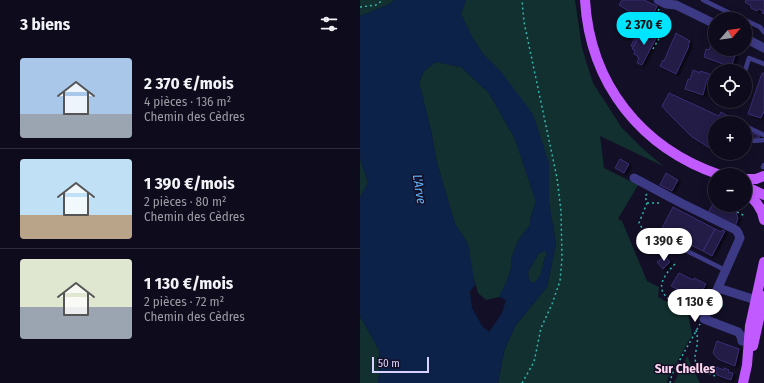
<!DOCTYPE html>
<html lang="fr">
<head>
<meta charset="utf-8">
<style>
	:root { --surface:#0e0b1c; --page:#171425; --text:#f1f3f6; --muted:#9b9ba3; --line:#2e2b3b; --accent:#00e5ff }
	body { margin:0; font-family:"Fira Sans Condensed",sans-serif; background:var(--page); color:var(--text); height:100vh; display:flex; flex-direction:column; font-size:15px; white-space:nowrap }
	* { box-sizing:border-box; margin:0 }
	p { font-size:13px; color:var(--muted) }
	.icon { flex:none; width:22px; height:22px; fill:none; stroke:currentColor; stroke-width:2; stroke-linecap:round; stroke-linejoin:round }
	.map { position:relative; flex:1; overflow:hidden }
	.side { display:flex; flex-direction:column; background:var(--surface); width:360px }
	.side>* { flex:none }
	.needle { width:26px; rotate:62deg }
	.fabs { position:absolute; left:348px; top:12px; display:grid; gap:8px }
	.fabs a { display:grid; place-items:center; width:44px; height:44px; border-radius:50%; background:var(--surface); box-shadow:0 2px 10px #0003,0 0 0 1px var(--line); font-size:20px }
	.scale { position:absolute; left:12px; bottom:10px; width:57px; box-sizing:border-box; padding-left:4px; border:2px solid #d9d4ff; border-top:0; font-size:11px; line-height:14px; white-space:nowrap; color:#d9d4ff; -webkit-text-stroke:3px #130f26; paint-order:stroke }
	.price { position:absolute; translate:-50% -34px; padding:0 9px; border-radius:14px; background:#fff; color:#222; font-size:13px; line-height:26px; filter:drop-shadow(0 1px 2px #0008) }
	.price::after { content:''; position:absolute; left:50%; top:24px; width:12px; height:9px; margin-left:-6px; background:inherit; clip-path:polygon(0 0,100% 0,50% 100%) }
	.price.selected { background:var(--accent); color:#111 }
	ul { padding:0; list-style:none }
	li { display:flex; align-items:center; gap:12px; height:100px; padding:0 20px }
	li+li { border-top:1px solid var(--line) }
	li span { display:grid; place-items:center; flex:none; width:112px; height:80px; border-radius:4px; color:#555 }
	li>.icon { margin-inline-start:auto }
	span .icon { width:48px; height:48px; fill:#fffc; stroke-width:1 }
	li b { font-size:17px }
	h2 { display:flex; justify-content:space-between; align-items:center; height:48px; padding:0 20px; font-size:17px }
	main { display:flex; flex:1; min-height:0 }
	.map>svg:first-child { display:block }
	.green { fill:#12302f }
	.water { fill:#0c2248; fill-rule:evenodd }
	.building { fill:#241b47; stroke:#3b2d73; filter:url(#shadow) }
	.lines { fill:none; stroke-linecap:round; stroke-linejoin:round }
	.path { stroke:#2fb8b0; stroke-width:1.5; stroke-dasharray:2 3; stroke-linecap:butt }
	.service { stroke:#3d3a85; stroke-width:4.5 }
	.minor { stroke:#3d3a85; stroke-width:9 }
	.primary { stroke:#c25bff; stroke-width:10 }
	.tree { fill:#3d827b }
	.labels { text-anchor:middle; stroke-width:3; stroke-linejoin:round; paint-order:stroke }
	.water-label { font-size:13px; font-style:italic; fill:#62b6ff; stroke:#130f26 }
	.neighbourhood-label { font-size:13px; font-weight:bold; fill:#ffd6f0; stroke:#130f26 }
</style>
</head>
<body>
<main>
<section class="side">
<h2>3 biens<svg class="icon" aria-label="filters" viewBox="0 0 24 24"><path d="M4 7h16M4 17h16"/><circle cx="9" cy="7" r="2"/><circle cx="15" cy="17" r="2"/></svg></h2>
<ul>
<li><span style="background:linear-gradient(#a9c7e8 70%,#9aa5b1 0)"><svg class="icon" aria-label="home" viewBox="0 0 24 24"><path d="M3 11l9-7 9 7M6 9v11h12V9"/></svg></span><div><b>2 370 €/mois</b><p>4 pièces · 136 m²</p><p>Chemin des Cèdres</p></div></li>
<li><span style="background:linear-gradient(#bfe0f5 70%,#b9a48a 0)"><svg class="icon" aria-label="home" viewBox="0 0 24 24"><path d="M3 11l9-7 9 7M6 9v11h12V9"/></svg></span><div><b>1 390 €/mois</b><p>2 pièces · 80 m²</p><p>Chemin des Cèdres</p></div></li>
<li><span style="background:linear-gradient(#dfe7d0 60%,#9aa5b1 0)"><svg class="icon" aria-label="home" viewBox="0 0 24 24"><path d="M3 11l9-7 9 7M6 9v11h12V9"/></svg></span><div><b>1 130 €/mois</b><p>2 pièces · 72 m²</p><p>Chemin des Cèdres</p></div></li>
</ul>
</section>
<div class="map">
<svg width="404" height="383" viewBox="0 0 404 383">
	<defs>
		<filter id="shadow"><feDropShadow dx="2.5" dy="1.5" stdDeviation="1" flood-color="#0009"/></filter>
	</defs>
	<rect width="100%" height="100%" fill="#130f26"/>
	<path class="green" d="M0,0H34L30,4L0,16Z
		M106,0H215L222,48L233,83L262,128L282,148L303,166L240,136L244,168L278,185L258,219L262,221L287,281L299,287L298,297L328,313L332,335L308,378L307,383H138L144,351L155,326L187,287L196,244L189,203V163L142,73L123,54L112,37L101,14Z
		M76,62L101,67L129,93L155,139L176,202L171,215L170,225L159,239L152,256L151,268L147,281L139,297L126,300L118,293L112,272L108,244L95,224L77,163L71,131L59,82L64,71Z
		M0,158L8,183L0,197Z
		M185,251L187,254L184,260L181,276L174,283L169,281L168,272L179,253Z
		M0,316L19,350L20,365L18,383H0Z
		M327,356L340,383H314Z"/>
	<path class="water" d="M34,0H106L101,14L112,37L123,54L142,73L173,114L189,163V203L196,244L187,287L155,326L144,351L138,383H18L20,365L19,350L0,316V197L8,183L0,158V16L30,4ZM76,62L101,67L129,93L155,139L176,202L171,215L170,225L159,239L152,256L151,268L147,281L139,297L146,300L142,313L129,332L122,326L112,308L110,291L115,285L108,244L95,224L77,163L71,131L59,82L64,71ZM185,251L187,254C180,267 185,272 174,283L169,281L168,272L179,253Z"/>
	<path class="building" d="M262,0H284L297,6L289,23L283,20L284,17L276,13L275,15L259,5Z
		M386,0H404V14L402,13L403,11L399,9L397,11L391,8V6L385,2Z
		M283,31L287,33L288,32L296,38L282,65L277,63L279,58L277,57L278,56L274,54L275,50L272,49L279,37H280Z
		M316,33L330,41L328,45L329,46L316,74L300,66L303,60L304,61Z
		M275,37L278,38L273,47L271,46Z
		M351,44L355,45V49H366L376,53L371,67L344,57L346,49L349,50Z
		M333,70L340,73V71L350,74L348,79H347L343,95L325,89L328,79L330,80Z
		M402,73H404V111L401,118L388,114Z
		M309,93L359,116L361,112L368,116L367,120L374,123H355V149L353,150L332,137L309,114L302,106Z
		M385,130L400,136V137L385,142Z
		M260,159L269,164L264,173L255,168Z
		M306,173L318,180L312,191L300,185Z
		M355,200V205H368L378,210L376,213L378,218L375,227L348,213Z
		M313,207L355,229L343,251L301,230Z
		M355,229L361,232L362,230L365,231L352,256L343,251Z
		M305,256L310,262L303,269L297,262Z
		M319,273L333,280L334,278L346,284L337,300L311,286Z
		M357,341L379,349L375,366L358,359L353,353Z
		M356,367L364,370V368L369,370L368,372L373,373L371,380L357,375Z"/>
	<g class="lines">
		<path class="path" d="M0,7L16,5L23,0
			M293,49L301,35L289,29L299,9
			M287,194L285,196L287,203L279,223L282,228L288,231
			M287,203H302
			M377,212L385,216
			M315,264C285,294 311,301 337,314
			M336,330C343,355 320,360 355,376
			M162,383L174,362L181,328L192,304L200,281L202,258L201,211L197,178L164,22L162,0
			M310,383L312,374L340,324"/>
		<path class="service" d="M343,0L382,19
			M385,20L400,27L404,32
			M385,71L389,58L404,64
			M368,118L378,123
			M385,126L404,135
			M394,141L404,140
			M403,167L404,165
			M293,234L365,270"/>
		<path class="minor" d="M298,0L306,4L316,5L355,24
			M385,38L404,48
			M274,178L321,203L376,230L378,233L380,238L344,319L378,332L381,336L382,341
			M358,288L396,300"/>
		<path class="primary" d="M225,0C230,84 281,148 360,175
			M385,179H396L404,176
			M385,186L404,195
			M385,193C395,199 402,208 404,220
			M393,346L404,296
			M383,383L387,365L390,326L404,262"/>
	</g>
	<circle class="tree" cx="360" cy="305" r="3"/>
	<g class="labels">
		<g class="water-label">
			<text transform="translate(60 189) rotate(81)" y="5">L'Arve</text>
		</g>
		<g class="neighbourhood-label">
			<text x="325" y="373">Sur Chelles</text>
		</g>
	</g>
</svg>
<div class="fabs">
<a><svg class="needle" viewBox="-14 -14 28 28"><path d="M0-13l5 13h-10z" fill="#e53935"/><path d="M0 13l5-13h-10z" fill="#9b9ba3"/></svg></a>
<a><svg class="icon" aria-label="locate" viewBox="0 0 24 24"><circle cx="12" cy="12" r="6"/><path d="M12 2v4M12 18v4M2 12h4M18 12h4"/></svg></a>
<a>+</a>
<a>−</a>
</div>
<div class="scale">50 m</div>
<b class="price selected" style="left:284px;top:46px">2 370 €</b>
<b class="price" style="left:304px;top:262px">1 390 €</b>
<b class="price" style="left:335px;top:323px">1 130 €</b>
</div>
</main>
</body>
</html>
